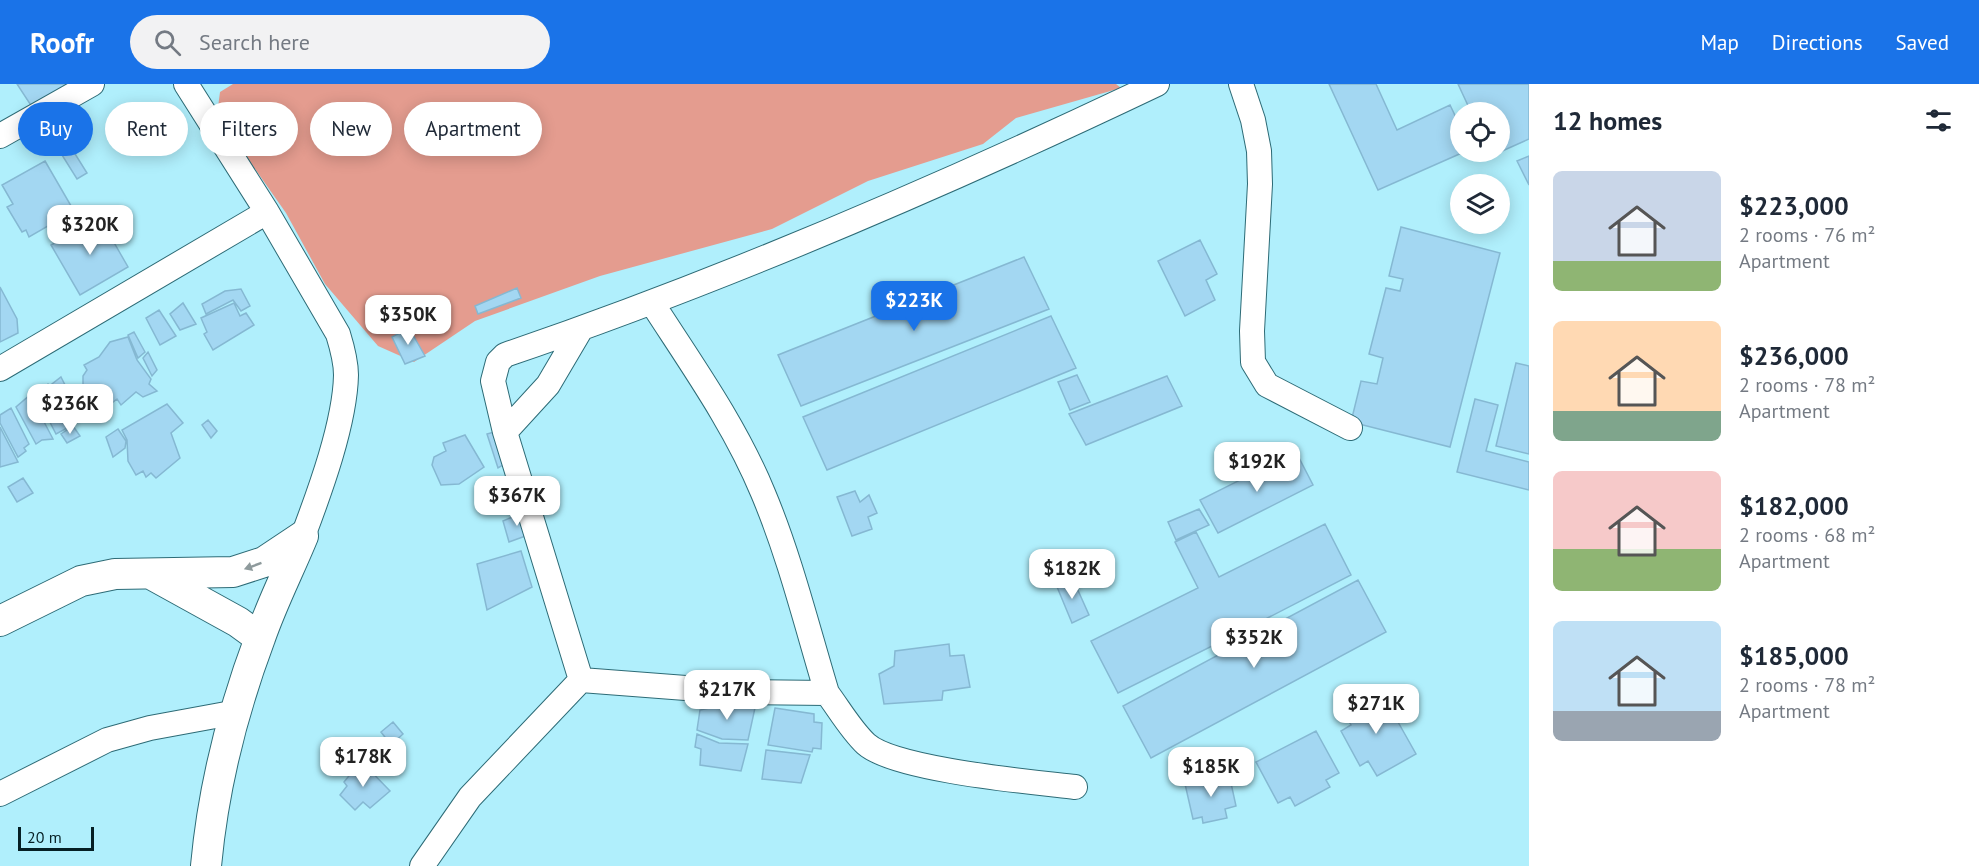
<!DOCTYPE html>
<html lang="en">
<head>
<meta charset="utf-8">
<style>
	:root { --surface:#fff; --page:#f2f2f3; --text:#1f2937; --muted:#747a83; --accent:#1a73e8 }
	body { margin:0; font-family:"PT Sans",sans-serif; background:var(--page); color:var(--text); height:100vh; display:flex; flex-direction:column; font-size:22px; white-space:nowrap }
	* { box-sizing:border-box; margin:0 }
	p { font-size:20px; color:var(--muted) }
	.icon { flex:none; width:33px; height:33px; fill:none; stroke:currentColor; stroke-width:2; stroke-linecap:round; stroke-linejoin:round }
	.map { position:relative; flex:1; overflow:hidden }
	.details { display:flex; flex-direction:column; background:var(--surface); width:450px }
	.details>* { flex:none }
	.guide { position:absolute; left:18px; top:18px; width:570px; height:54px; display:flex; gap:12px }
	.controls { position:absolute; left:1450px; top:18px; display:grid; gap:12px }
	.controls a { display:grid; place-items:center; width:60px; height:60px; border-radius:50%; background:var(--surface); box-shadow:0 3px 15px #0003; font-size:30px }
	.scale { position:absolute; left:18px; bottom:15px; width:76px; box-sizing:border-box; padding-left:6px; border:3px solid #051f24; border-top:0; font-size:16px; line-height:21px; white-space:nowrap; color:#051f24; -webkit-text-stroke:4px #b0effc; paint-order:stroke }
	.price { position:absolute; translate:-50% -51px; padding:0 14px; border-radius:12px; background:#fff; color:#222; font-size:20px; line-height:39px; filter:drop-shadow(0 2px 3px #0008) }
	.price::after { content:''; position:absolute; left:50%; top:36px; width:18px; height:14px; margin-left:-9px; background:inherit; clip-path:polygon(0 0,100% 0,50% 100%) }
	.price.active { background:var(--accent); color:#fff }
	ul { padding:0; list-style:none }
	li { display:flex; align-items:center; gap:18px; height:150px; padding:0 24px }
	li span { display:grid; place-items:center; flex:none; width:168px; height:120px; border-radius:9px; color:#555 }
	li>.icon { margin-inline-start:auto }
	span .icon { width:72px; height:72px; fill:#fffc; stroke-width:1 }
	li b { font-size:26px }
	h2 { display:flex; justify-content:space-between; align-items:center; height:72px; padding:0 24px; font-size:26px }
	.chip { padding:0 21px; border-radius:27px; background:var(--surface); box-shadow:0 3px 15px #0003; font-size:21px; line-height:54px }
	.chip.active { background:var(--accent); color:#fff }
	header { display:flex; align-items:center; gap:36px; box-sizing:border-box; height:84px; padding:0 30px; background:var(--accent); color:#fff }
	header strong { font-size:28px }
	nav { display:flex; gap:33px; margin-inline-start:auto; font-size:21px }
	.search { width:420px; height:54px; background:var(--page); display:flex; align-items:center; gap:15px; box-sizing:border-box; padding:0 21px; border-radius:33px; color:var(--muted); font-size:22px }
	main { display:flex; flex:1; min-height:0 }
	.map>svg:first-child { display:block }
	.green { fill:#e49c8f }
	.building { fill:#a3d7f2; stroke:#85b8d2; stroke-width:1.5 }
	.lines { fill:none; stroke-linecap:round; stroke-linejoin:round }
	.minor-casing { stroke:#2d6b76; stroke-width:26 }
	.tertiary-casing { stroke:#2d6b76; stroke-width:32 }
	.minor { stroke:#fff; stroke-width:24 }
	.tertiary { stroke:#fff; stroke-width:30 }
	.oneway { fill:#8e9a9c }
</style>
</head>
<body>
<header>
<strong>Roofr</strong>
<div class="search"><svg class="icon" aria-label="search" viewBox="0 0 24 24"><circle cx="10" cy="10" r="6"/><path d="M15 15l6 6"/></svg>Search here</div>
<nav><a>Map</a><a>Directions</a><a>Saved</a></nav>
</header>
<main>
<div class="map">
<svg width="1529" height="782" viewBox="0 0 1529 782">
	<rect width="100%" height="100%" fill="#b0effc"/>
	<path class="green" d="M233,0H1116L1121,4L1016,34L983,60L868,97L772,145L600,192L475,237L414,278L378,262L325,200L286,129L217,31L220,8Z"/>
	<path class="building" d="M17,0H74L34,26Z
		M1329,0H1376L1397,46L1450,21L1461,44V68H1464L1378,106Z
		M1458,0H1529V55L1491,72L1489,68H1500V28H1471Z
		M67,57L87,89L77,95L57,63Z
		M1529,72V101L1517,77Z
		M45,77L74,127L29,153L26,146L22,148L7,123L13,120L2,101Z
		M100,134L128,183L80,211L51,161Z
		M1401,143L1500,169L1450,363L1351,338L1361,297L1377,300L1383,274L1369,270L1386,204L1400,207L1403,195L1389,192Z
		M1200,156L1217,190L1206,196L1215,216L1185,232L1158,177Z
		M1024,173L1049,225L801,322L778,271Z
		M0,203L17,235L18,249L0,258Z
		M517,204L521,214L478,230L475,222Z
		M241,205L250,222L241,227L233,216L206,230L202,220L225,207Z
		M183,219L196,240L180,246L170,230Z
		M234,219L240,232L246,229L254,241L213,266L204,250L207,248L201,234Z
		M159,226L176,252L160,261L146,234Z
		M1051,232L1076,284L827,386L803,333Z
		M409,244L425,272L405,280L392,253Z
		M134,248L145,268L138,274L128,251Z
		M128,253L137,276L151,295L149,300L157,307L143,313L136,308L121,321L117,315L108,322L96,315L83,301V292L87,286L84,281L99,273L110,258Z
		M148,268L157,286L152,292L143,274Z
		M1516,279L1529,282V370L1496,362Z
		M1077,291L1090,318L1070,326L1058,298Z
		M1167,292L1182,322L1086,361L1069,330Z
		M61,293L67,305L59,314L52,300Z
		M48,300L71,342L56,350L35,309Z
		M30,311L53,355L42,356L36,360L16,323Z
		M71,315L77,323L69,333L64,322Z
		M1475,315L1498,321L1486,367L1529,378V406L1457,388Z
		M167,320L183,339L171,349L180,374L156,394L151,389L146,393L143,387L136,391L128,377L127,356L122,346Z
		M11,324L29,360L24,364L26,367L18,373L0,339V331Z
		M208,336L217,347L211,354L202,341Z
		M73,342L80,352L67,359L61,350Z
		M0,343L18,378L0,383Z
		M118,345L126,357L125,364L113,373L106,353Z
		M498,347L510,377L498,384L487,350Z
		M465,351L484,383L459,400L441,401L432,381L434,373L446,367L443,359Z
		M1296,368L1313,401L1218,449L1200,416Z
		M23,394L33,409L17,418L8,403Z
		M855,407L860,418L869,411L877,429L868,433L872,445L852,452L837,413Z
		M1199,425L1209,441L1176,456L1168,438Z
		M524,428L531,450L509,458L503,437Z
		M1325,440L1351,491L1252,542L1256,549L1225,564L1222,557L1118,609L1091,557L1198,504L1175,458L1196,448L1219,493Z
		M521,467L532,503L487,526L477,480Z
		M1072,493L1089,531L1072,539L1055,498Z
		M1358,496L1386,548L1151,674L1123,622Z
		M949,560L950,572L964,571L970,603L943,607L942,616L884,620L879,590L894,582L895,567Z
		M1380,606L1416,670L1377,692L1368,677L1360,682L1341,647L1351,641L1343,627Z
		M713,618L755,624L748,656L722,655L697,646L700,626L709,624Z
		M775,624L814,630V638L822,639L821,665L813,664L812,668L768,661Z
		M393,638L403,650L391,661L381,648Z
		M1316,647L1339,689L1326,696L1330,703L1295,722L1290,713L1278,719L1256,678Z
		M697,650L719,659L748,660L741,687L700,681L701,665L695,663Z
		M394,662L401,669L389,682L383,675Z
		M766,666L810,671L801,699L762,695Z
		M361,677L390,707L370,724L363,718L355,726L340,711L347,702L344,698Z
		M1229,690L1236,722L1225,725L1227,734L1203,739L1202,733L1193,735L1185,700Z"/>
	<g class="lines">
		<g class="minor-casing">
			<path id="minor" d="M186,0L267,128L338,250C342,263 346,277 346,291C345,339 320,407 303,452
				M1241,0L1253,36L1259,67L1260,100L1252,247L1253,278L1267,301L1350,344
				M0,52L92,0
				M652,219C692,281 735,341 763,409C790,473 807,543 827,609
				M0,285L267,128
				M505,348L548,301L581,245
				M581,596L505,348L493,297L498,278L505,271C728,195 945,101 1157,0
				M0,710L107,656L150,644L237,628
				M422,782L470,713L581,596L738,608L827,609C839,625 851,646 866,660C895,686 1033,698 1075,703"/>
		</g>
		<g class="tertiary-casing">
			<path id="tertiary" d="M151,490L238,538L260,554
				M0,537L81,497L115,490L233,488L264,478L303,452
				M206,782C213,706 233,626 260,554C272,519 289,486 303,452"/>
		</g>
		<use href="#minor" class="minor"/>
		<use href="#tertiary" class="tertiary"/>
	</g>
	<defs><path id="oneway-solid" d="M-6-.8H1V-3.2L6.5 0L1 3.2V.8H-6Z" transform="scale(1.5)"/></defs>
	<use class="oneway" href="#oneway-solid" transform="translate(253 482) rotate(160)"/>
</svg>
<div class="controls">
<a><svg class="icon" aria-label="locate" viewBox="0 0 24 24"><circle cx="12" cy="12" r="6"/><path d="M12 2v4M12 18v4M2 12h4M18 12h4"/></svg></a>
<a><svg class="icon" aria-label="layers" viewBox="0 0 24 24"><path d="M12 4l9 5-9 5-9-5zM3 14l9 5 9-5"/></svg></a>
</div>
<div class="scale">20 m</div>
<b class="price" style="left:90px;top:172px">$320K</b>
<b class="price active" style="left:914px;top:248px">$223K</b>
<b class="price" style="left:408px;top:262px">$350K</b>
<b class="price" style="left:70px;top:351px">$236K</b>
<b class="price" style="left:1257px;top:409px">$192K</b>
<b class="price" style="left:517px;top:443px">$367K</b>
<b class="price" style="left:1072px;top:516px">$182K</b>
<b class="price" style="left:1254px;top:585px">$352K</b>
<b class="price" style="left:727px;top:637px">$217K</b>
<b class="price" style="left:1376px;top:651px">$271K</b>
<b class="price" style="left:363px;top:704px">$178K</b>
<b class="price" style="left:1211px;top:714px">$185K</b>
<div class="guide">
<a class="chip active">Buy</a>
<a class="chip">Rent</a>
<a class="chip">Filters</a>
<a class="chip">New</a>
<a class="chip">Apartment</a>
</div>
</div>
<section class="details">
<h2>12 homes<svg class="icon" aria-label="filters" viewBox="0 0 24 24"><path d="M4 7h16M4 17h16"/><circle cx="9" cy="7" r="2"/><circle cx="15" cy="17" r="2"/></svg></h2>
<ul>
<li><span style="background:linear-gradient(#c9d6e8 75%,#8fb573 0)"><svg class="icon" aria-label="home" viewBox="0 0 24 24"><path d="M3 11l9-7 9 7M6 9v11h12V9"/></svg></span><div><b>$223,000</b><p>2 rooms · 76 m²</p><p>Apartment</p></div></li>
<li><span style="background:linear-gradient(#ffd9b3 75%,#7fa58c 0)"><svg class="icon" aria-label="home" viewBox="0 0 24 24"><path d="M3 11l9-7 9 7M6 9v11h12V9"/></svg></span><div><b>$236,000</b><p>2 rooms · 78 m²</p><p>Apartment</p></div></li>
<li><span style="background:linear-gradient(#f6c9c9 65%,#8fb573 0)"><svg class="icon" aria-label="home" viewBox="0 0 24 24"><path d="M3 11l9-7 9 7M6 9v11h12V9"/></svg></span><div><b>$182,000</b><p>2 rooms · 68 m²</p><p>Apartment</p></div></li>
<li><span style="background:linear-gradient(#bfe0f5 75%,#9aa5b1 0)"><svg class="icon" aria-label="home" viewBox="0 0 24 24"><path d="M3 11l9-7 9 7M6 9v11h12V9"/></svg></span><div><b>$185,000</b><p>2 rooms · 78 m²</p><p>Apartment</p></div></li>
</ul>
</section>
</main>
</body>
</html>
